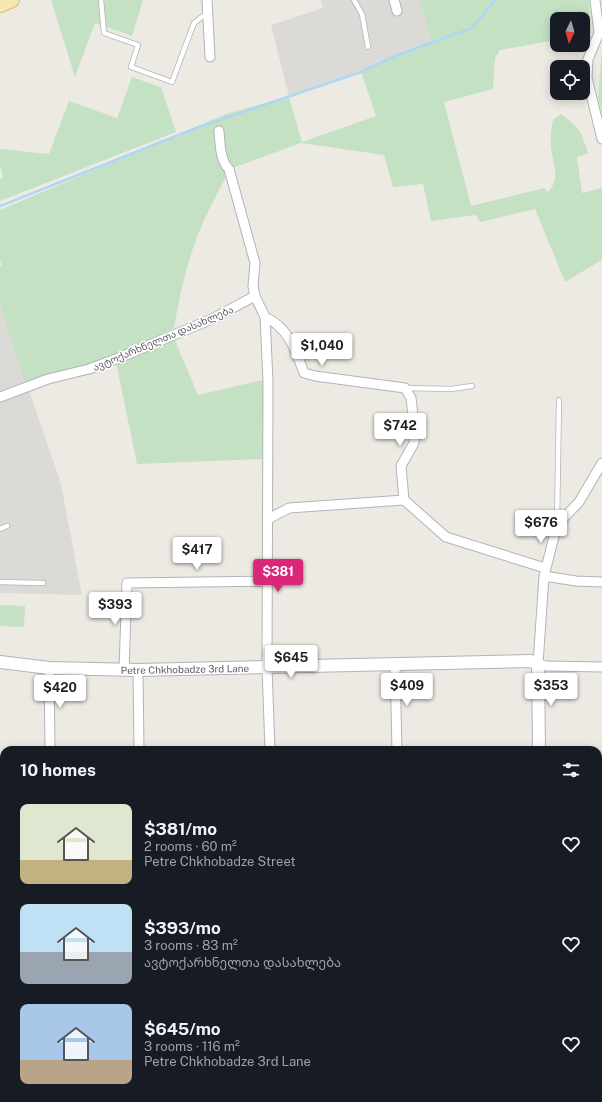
<!DOCTYPE html>
<html lang="en">
<head>
<meta charset="utf-8">
<style>
	:root { --surface:#171b24; --page:#20242c; --text:#f1f3f6; --muted:#9ea1a6; --accent:#db2777 }
	body { margin:0; font-family:"Public Sans","Noto Sans Georgian",sans-serif; background:var(--page); color:var(--text); height:100vh; display:flex; flex-direction:column; font-size:15px; white-space:nowrap }
	* { box-sizing:border-box; margin:0 }
	p { font-size:13px; color:var(--muted) }
	.icon { flex:none; width:22px; height:22px; fill:none; stroke:currentColor; stroke-width:2; stroke-linecap:round; stroke-linejoin:round }
	.map { position:relative; flex:1; overflow:hidden }
	.sheet { position:absolute; left:0px; top:746px; width:602px; height:356px; display:flex; flex-direction:column; background:var(--surface); border-radius:12px 12px 0 0; box-shadow:0 2px 10px #0003 }
	.sheet>* { flex:none }
	.needle { width:26px; rotate:185deg }
	.buttons { position:absolute; left:550px; top:12px; display:grid; gap:8px }
	.buttons a { display:grid; place-items:center; width:40px; height:40px; border-radius:8px; background:var(--surface); box-shadow:0 2px 10px #0003; font-size:20px }
	.price { position:absolute; translate:-50% -34px; padding:0 9px; border-radius:4px; background:#fff; color:#222; font-size:13px; line-height:26px; filter:drop-shadow(0 1px 2px #0008) }
	.price::after { content:''; position:absolute; left:50%; top:24px; width:12px; height:9px; margin-left:-6px; background:inherit; clip-path:polygon(0 0,100% 0,50% 100%) }
	.price.selected { background:var(--accent); color:#fff }
	ul { padding:0; list-style:none }
	li { display:flex; align-items:center; gap:12px; height:100px; padding:0 20px }
	li span { display:grid; place-items:center; flex:none; width:112px; height:80px; border-radius:8px; color:#555 }
	li>.icon { margin-inline-start:auto }
	span .icon { width:48px; height:48px; fill:#fffc; stroke-width:1 }
	li b { font-size:17px }
	h2 { display:flex; justify-content:space-between; align-items:center; height:48px; padding:0 20px; font-size:17px }
	.map>svg:first-child { display:block }
	.industrial { fill:#dbdad6 }
	.green { fill:#c5e1c4 }
	.lines { fill:none; stroke-linecap:round; stroke-linejoin:round }
	.stream { stroke:#add7f4; stroke-width:2.5 }
	.lane-casing { stroke:#b1b4b7; stroke-width:6 }
	.street-casing { stroke:#b1b4b7; stroke-width:11 }
	.secondary-casing { stroke:#b1b3b7; stroke-width:14 }
	.primary-casing { stroke:#dfbb6b; stroke-width:16 }
	.lane { stroke:#fff; stroke-width:4.5 }
	.street { stroke:#fff; stroke-width:9 }
	.secondary { stroke:#fff; stroke-width:12 }
	.primary { stroke:#f4e7b2; stroke-width:14 }
	.labels { text-anchor:middle; stroke-width:3; stroke-linejoin:round; paint-order:stroke }
	.street-label { font-size:10px; fill:#5c5f63; stroke:#fff }
</style>
</head>
<body>
<div class="map">
<svg width="602" height="1102" viewBox="0 0 602 1102">
	<rect width="100%" height="100%" fill="#edeae4"/>
	<path class="industrial" d="M321,0H419L432,42L395,56L361,72L289,97L271,25L323,8Z
		M0,305L61,484L82,595L0,593Z"/>
	<path class="green" d="M51,0H143L132,36L95,23L75,77Z
		M419,0H589L591,33L583,35V19H557V40L500,50L495,58L493,89L444,102L471,206L544,188L548,192C561,177 553,166 551,148C550,139 551,129 553,120L561,114C580,128 581,131 588,153L577,157L582,193L602,188V260L565,282L535,209L480,222L476,215L431,221L423,184L393,187L384,155L301,143L230,169C222,185 213,201 205,218C189,253 180,291 174,328L113,357L29,386L24,379L0,305V267L2,265L0,261V210L226,114L283,98L289,97L302,142L376,116L361,72L395,56L432,42Z
		M602,49V114L598,98Z
		M132,77L161,87L176,132L0,201V180L3,176L0,167V149L49,154L69,101L117,118Z
		M174,338L198,395L263,380V459L137,464L116,362Z
		M0,605L25,606L24,627L0,626Z
		M602,988V1015H598V989Z"/>
	<g class="lines">
		<path class="stream" d="M0,206L196,128L361,72L395,56L472,28L495,0"/>
		<g class="lane-casing">
			<path id="lane" d="M101,0L104,33L138,45L131,67L172,82L194,23L207,13
				M354,0L362,14L368,47
				M405,388L451,389L472,386
				M557,524L559,400
				M0,529L7,526
				M0,582L43,583
				M598,1050L602,1049
				M595,1098V1102"/>
		</g>
		<g class="street-casing">
			<path id="street" d="M207,0L210,57
				M394,0L397,11
				M595,0L599,33L588,59L587,78L602,139
				M219,131C220,143 220,161 229,169L255,263L253,286L255,296L265,317L268,381L267,667L270,750
				M265,317C288,327 296,351 304,373L315,376L405,388L411,398L415,433L414,443L401,466L404,500
				M0,397L48,379L89,369L116,359L212,319L255,296
				M602,463L579,502L557,525L544,576L538,664L547,666L602,667
				M268,519L289,508L404,500L446,537L545,568
				M544,576L576,581L602,582
				M395,665L397,750
				M49,668L50,750
				M124,670L127,583L268,581
				M138,670L139,750
				M598,946H602
				M0,992H4
				M37,1098V1102
				M146,1098V1102
				M301,1102L305,1098
				M458,1102L463,1098"/>
		</g>
		<g class="secondary-casing">
			<path id="secondary" d="M0,662L49,668L138,670L531,661L538,664L539,750
				M548,1098L549,1102"/>
		</g>
		<g class="primary-casing">
			<path id="primary" d="M0,5L12,0"/>
		</g>
		<use href="#lane" class="lane"/>
		<use href="#street" class="street"/>
		<use href="#secondary" class="secondary"/>
		<use href="#primary" class="primary"/>
	</g>
	<g class="labels">
		<g class="street-label">
			<text transform="translate(163 338) rotate(-23)" y="4">ავტოქარხნელთა დასახლება</text>
			<text transform="translate(185 669) rotate(-1)" y="4">Petre Chkhobadze 3rd Lane</text>
		</g>
	</g>
</svg>
<div class="buttons">
<a><svg class="needle" viewBox="-14 -14 28 28"><path d="M0-13l5 13h-10z" fill="#e53935"/><path d="M0 13l5-13h-10z" fill="#9ea1a6"/></svg></a>
<a><svg class="icon" aria-label="locate" viewBox="0 0 24 24"><circle cx="12" cy="12" r="6"/><path d="M12 2v4M12 18v4M2 12h4M18 12h4"/></svg></a>
</div>
<b class="price" style="left:322px;top:367px">$1,040</b>
<b class="price" style="left:400px;top:447px">$742</b>
<b class="price" style="left:541px;top:544px">$676</b>
<b class="price" style="left:197px;top:571px">$417</b>
<b class="price selected" style="left:278px;top:593px">$381</b>
<b class="price" style="left:115px;top:626px">$393</b>
<b class="price" style="left:291px;top:679px">$645</b>
<b class="price" style="left:407px;top:707px">$409</b>
<b class="price" style="left:551px;top:707px">$353</b>
<b class="price" style="left:60px;top:709px">$420</b>
<section class="sheet">
<h2>10 homes<svg class="icon" aria-label="filters" viewBox="0 0 24 24"><path d="M4 7h16M4 17h16"/><circle cx="9" cy="7" r="2"/><circle cx="15" cy="17" r="2"/></svg></h2>
<ul>
<li><span style="background:linear-gradient(#dfe7d0 70%,#c2b280 0)"><svg class="icon" aria-label="home" viewBox="0 0 24 24"><path d="M3 11l9-7 9 7M6 9v11h12V9"/></svg></span><div><b>$381/mo</b><p>2 rooms · 60 m²</p><p>Petre Chkhobadze Street</p></div><svg class="icon" aria-label="heart" viewBox="0 0 24 24"><path d="M12 20l-8-8c-3-5 5-10 8-4 3-6 11-1 8 4z"/></svg></li>
<li><span style="background:linear-gradient(#bfe0f5 60%,#9aa5b1 0)"><svg class="icon" aria-label="home" viewBox="0 0 24 24"><path d="M3 11l9-7 9 7M6 9v11h12V9"/></svg></span><div><b>$393/mo</b><p>3 rooms · 83 m²</p><p>ავტოქარხნელთა დასახლება</p></div><svg class="icon" aria-label="heart" viewBox="0 0 24 24"><path d="M12 20l-8-8c-3-5 5-10 8-4 3-6 11-1 8 4z"/></svg></li>
<li><span style="background:linear-gradient(#a9c7e8 70%,#b9a48a 0)"><svg class="icon" aria-label="home" viewBox="0 0 24 24"><path d="M3 11l9-7 9 7M6 9v11h12V9"/></svg></span><div><b>$645/mo</b><p>3 rooms · 116 m²</p><p>Petre Chkhobadze 3rd Lane</p></div><svg class="icon" aria-label="heart" viewBox="0 0 24 24"><path d="M12 20l-8-8c-3-5 5-10 8-4 3-6 11-1 8 4z"/></svg></li>
</ul>
</section>
</div>
</body>
</html>
